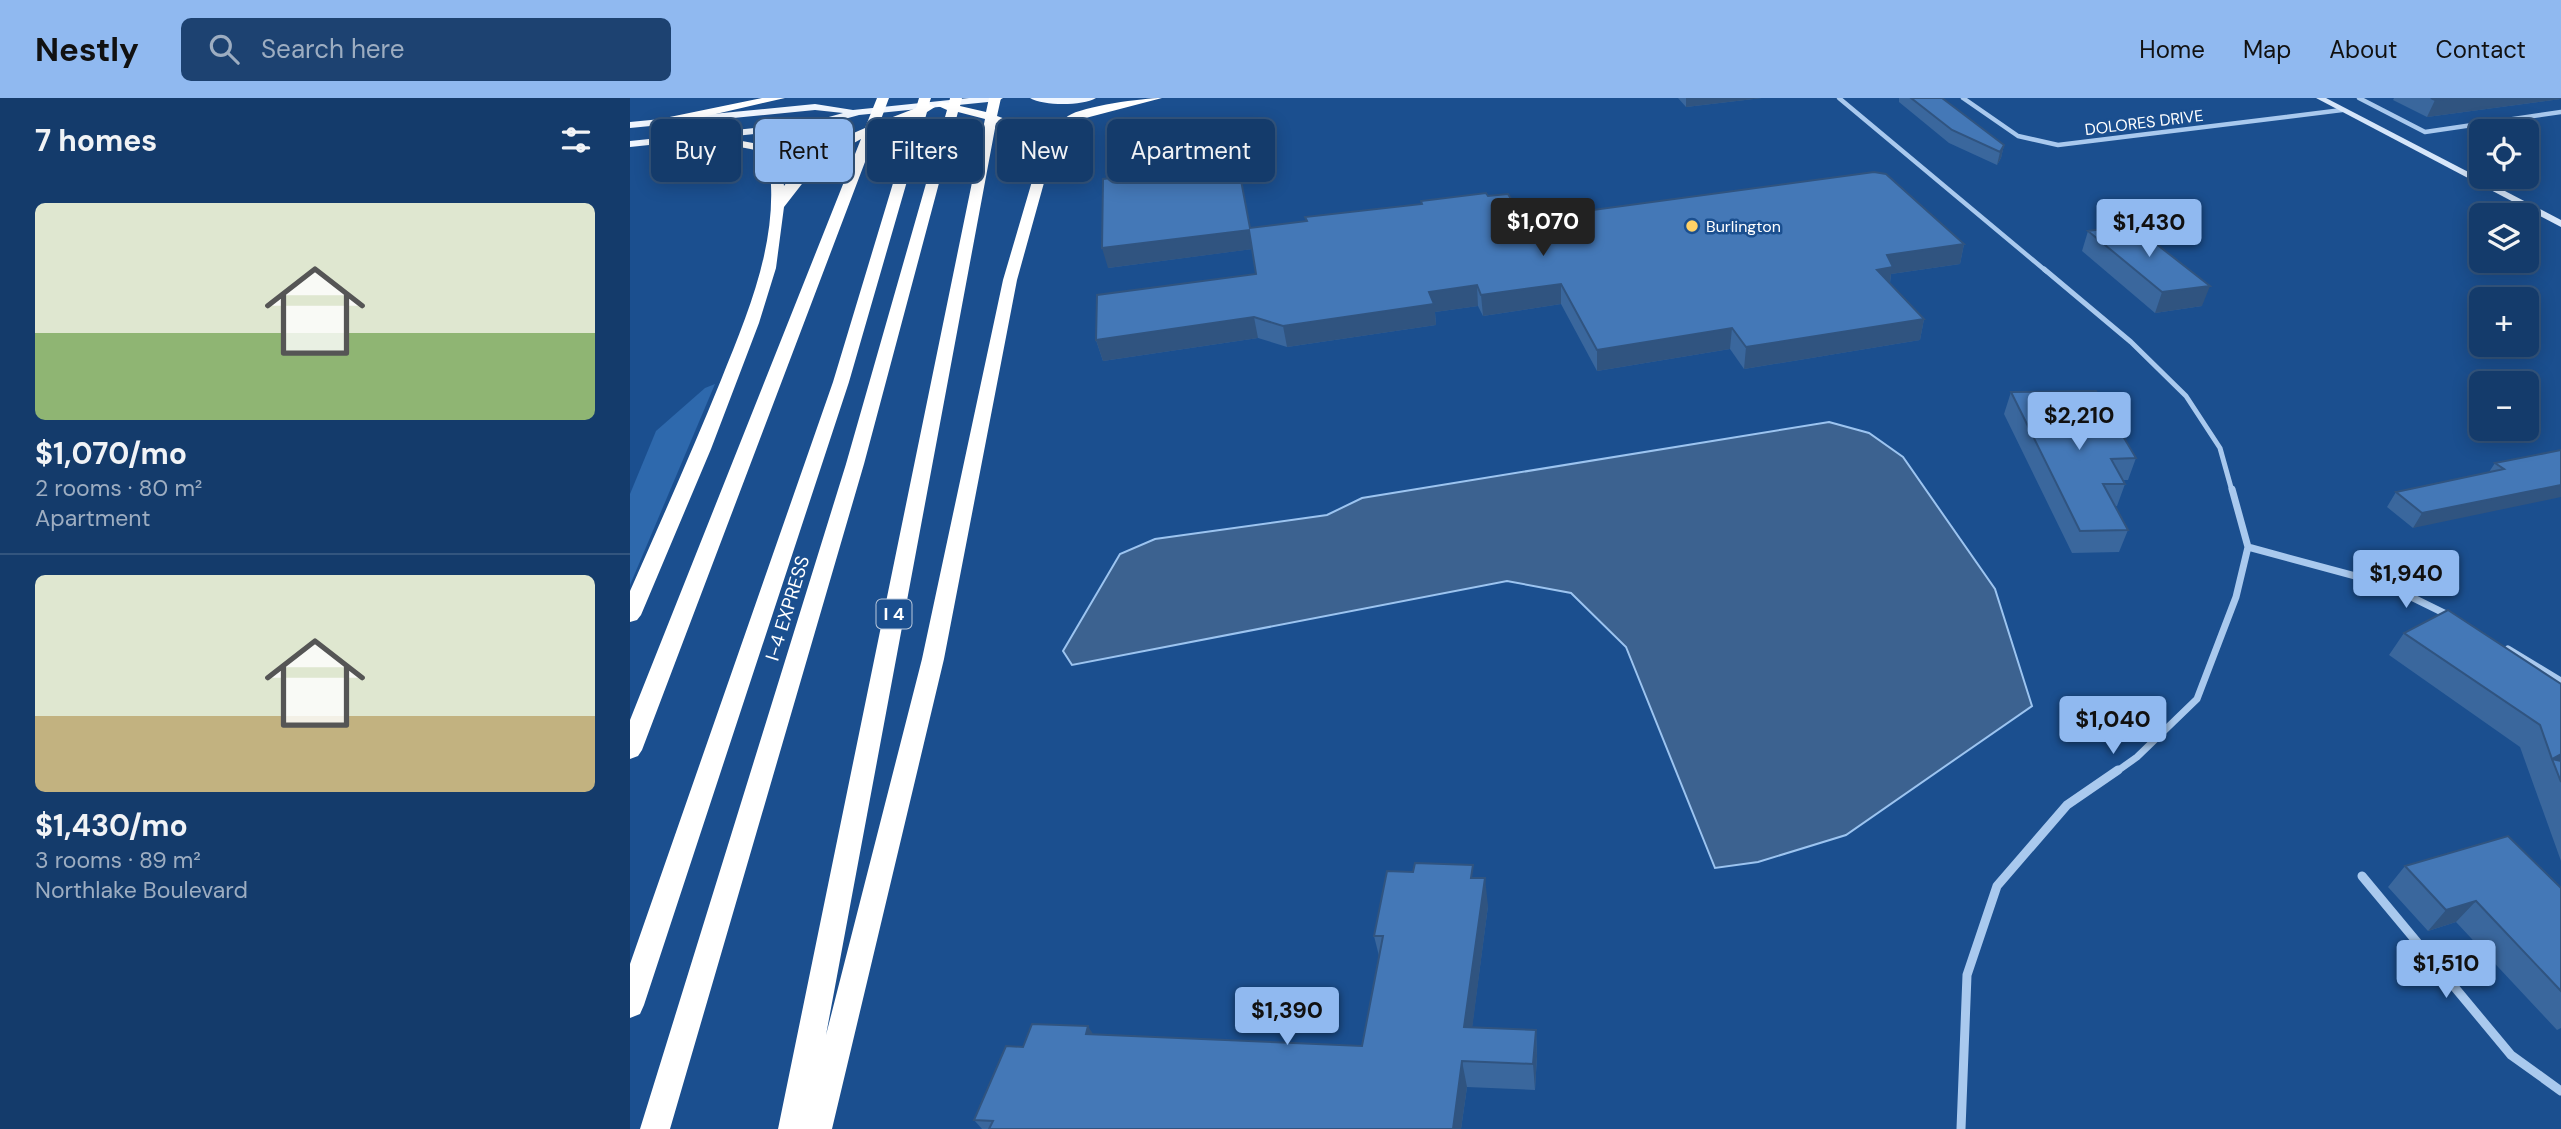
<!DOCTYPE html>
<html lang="en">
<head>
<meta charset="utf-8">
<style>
	:root { --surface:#143b6b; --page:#1d4271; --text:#f1f3f6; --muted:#9dadc1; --line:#33557e; --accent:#90b9f0 }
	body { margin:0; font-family:"DM Sans",sans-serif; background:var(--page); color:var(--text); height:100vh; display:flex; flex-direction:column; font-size:26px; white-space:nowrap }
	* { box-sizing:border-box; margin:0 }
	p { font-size:23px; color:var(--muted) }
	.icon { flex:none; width:38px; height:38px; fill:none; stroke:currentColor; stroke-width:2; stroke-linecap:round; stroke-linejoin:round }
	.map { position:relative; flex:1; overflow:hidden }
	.drawer { display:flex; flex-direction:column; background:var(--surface); width:630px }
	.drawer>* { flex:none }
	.hud { position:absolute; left:21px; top:21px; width:665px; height:63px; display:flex; gap:14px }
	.controls { position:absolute; left:1839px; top:21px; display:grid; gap:14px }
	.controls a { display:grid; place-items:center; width:70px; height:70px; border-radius:10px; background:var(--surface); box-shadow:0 4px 18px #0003,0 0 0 2px var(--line); font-size:35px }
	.price { position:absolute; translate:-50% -60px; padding:0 16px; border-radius:7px; background:var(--accent); color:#111; font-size:23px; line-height:46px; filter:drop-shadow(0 2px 4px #0008) }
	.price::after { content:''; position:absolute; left:50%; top:42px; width:21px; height:16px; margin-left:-10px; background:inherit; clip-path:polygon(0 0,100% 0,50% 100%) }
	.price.on { background:#222; color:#fff }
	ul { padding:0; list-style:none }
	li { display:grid; align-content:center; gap:14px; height:371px; padding:0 35px }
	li+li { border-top:2px solid var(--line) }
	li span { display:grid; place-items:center; height:217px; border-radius:10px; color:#555 }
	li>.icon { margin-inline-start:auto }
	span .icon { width:126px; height:126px; fill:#fffc; stroke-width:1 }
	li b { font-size:30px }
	h2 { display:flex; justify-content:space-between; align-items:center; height:84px; padding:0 35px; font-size:30px }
	.pill { padding:0 24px; border-radius:10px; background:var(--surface); box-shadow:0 4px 18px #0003,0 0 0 2px var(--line); font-size:24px; line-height:63px }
	.pill.on { background:var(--accent); color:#111 }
	header { display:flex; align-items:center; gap:42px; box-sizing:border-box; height:98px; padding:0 35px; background:var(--accent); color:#111 }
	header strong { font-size:33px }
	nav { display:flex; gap:38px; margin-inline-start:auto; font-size:24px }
	.search { width:490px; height:63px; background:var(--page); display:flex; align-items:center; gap:18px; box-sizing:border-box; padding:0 24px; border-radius:10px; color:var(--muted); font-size:26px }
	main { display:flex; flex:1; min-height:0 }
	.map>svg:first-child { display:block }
	.green { fill:#2e69ad }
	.water { fill:#3c6290; stroke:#9cc4f0; stroke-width:2 }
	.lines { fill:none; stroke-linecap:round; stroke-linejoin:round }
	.street-far3 { stroke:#a9c9ee; stroke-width:4.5 }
	.street-far2 { stroke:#a9c9ee; stroke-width:5 }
	.street-far1 { stroke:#a9c9ee; stroke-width:7 }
	.street { stroke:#a9c9ee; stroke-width:9 }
	.secondary { fill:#d6e6fa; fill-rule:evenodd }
	.primary { fill:#f0f6ff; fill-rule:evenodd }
	.highway { fill:#fff; fill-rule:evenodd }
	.wall { fill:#3a679d }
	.shaded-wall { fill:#305480 }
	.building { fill:#4478b7; stroke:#305480; stroke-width:2 }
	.poi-dot { fill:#ffd166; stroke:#1b4f8f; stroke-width:2.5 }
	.labels { text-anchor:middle; stroke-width:5; stroke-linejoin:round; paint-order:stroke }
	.far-street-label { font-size:16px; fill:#fff; stroke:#1b4f8f }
	.far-poi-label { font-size:16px; fill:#fff; stroke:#1b4f8f; text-anchor:start }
	.shield { fill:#1b4f8f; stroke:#bbcadd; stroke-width:2 }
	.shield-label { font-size:18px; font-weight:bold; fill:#fff }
	.street-label { font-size:19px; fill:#fff; stroke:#1b4f8f }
</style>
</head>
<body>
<header>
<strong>Nestly</strong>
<div class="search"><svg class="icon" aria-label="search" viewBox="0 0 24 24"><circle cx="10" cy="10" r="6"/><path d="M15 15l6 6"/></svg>Search here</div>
<nav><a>Home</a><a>Map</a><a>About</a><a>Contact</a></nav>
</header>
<main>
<section class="drawer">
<h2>7 homes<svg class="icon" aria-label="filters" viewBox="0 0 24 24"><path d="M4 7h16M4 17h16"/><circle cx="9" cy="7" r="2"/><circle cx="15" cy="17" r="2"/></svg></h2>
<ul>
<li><span style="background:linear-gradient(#dfe7d0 60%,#8fb573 0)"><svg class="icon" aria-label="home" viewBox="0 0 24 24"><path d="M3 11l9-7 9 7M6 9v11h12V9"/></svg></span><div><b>$1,070/mo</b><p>2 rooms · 80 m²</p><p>Apartment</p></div></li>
<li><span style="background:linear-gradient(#dfe7d0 65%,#c2b280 0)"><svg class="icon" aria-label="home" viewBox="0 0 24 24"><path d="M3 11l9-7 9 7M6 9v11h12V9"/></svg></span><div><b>$1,430/mo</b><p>3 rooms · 89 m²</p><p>Northlake Boulevard</p></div></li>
</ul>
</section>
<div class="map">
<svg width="1931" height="1031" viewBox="0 0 1931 1031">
	<rect width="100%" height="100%" fill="#1b4f8f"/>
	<path class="green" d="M85,286L0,487V396L26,333L75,290Z"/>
	<path class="water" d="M1199,324L1239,335L1273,359L1365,491L1402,608L1216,737L1128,764L1085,770L996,549L941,495L877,483L442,567L433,553L490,456L525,441L697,417L732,400Z"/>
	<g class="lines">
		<path class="street-far3" d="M1209,0L1416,173
			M1333,0L1388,38L1428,47L1712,12
			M1729,0L1795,34L1931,14"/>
		<path class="street-far2" d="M1414,171L1501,244L1556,298L1590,350L1602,393"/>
		<path class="street-far1" d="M1618,449L1755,486L1822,519
			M1878,551L1931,583
			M1486,674L1507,659L1567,601L1606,499L1618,449L1602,391"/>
		<path class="street" d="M1732,778L1881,957L1931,993
			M1331,1031L1337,877L1367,788L1437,707L1488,672"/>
		<path class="secondary" d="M1686,0H1696L1931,122V129Z"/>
		<path class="primary" d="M339,0H373L368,3L229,17L182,30L0,49V43L181,24L213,15L185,12L0,30V24L185,6L223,12Z
			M400,0H466C452,8 414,8 400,0Z"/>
		<path class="highway" d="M132,0H155L30,29L24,25L30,21Z
			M247,0H259L250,24L286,10L289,0H301L299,6L305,9L297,14L219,284L14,907L10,916L0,920V866L203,284L283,19L246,35L12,652L8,658L0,661V622L231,41L199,59L182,73L154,109L146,170L129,225L81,351L11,517L7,522L0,524V493C31,423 62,353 91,282C116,220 144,154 141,87C140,77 140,63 133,56C120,44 42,47 22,48L16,44L22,40L101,41L134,47C150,55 153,72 154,88C173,61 205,43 235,30Z
			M320,0H332L330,8L356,14L359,0H371L367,18L392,27L417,45C423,35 428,25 438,18C453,8 513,0 532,0L448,22L437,32L422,56L387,182L314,561L202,1031H148L355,21L328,14L234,366L40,1031H10L216,366L317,12L306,7L312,4L319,5ZM366,25C384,31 402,38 410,56L373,182L292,561L196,937Z"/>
	</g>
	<path class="wall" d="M1048,0H1132L1056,9Z
		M1269,0H1312L1374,47L1371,60L1367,67L1319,45L1269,4Z
		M1764,0H1931V1L1797,19L1763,2Z
		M595,66L598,78L610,77L620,130L676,123L791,106V103L858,98L886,109L1334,146L1330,166L1261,176L1260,185L1294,221L1290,242L1114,271L1100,251L967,273L931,206L853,218L848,208L805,214L806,227L657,249L628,240L473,263L466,242L626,176L622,151L478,170Z
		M1458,133L1572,208L1525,215L1452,153Z
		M1381,294L1506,360L1498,382H1494L1495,386L1487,408H1485L1498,432L1489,454L1442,455L1374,316Z
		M1931,352L1783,430L1757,409L1766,394L1859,374L1865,365Z
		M1774,535L1931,586V763L1890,649L1759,557Z
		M1775,768L1931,790V930L1927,932L1826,824L1798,833L1758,789Z
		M845,780L858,808L842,929L906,932L907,958L905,992L837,989L831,1031H352L344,1022L393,949L463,936L732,948L749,858L744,838Z"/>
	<path class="shaded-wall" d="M1056,0H1132L1056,9Z
		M1822,0H1931V1L1797,19L1805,2Z
		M1374,47L1371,60L1367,67L1370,54Z
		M619,132L623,151L478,170L472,150Z
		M1334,146L1330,166L1261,176L1259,190L1247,172L1257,157Z
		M931,186V206L853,218L851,197Z
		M847,187L848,208L805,214L806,227L657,249L653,228L799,194Z
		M1580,188L1572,208L1525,215L1532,194Z
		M624,219L628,240L473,263L466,242Z
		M1294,221L1290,242L1114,271L1116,249Z
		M1102,230L1100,251L967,273V252Z
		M1931,387V399L1783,430L1792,415Z
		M1931,656V666L1922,661L1902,683L1922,661Z
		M855,780L858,808L839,955L834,929Z
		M1846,803L1826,824L1798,833L1816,812Z
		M458,928L475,955L456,936Z
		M906,932L907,958L905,992L903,966Z
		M832,963L837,989L831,1031H823Z"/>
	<path class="building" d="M1281,0H1312L1374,47L1370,54L1322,32Z
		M1801,0H1822L1805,2Z
		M595,66L597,78L610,77L620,130L677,123L675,119L792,106L791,103L856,95L858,98L878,96L886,109L912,105L948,114L1244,74L1256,76L1334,146L1257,157L1263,169L1247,172L1294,221L1116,249L1102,230L967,252L931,186L851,197L847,187L799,194L804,206L653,228L624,219L466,242L467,197L626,176L619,132L472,150L473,81Z
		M1502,127L1580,188L1532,194L1458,133Z
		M1466,293L1506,360L1481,361L1495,386H1473L1498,432L1450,433L1381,294Z
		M1931,352V387L1792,415L1766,394L1874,371L1865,365Z
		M1818,512L1931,586V656L1922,661L1910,627L1774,535Z
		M1922,661L1931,663V684Z
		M1878,738L1931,790V893L1846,803L1816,812L1775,768Z
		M785,765L843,767L841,780H855L834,929L906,932L903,966L832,963L823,1031H359L363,1023L344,1022L376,948L393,949L402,926L458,928L456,936L732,948L753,838H744L757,773L783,774Z"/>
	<circle class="poi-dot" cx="1062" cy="128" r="7"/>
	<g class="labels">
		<g class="far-street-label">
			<text transform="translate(1514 24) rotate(-7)" y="6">DOLORES DRIVE</text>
		</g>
		<g class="far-poi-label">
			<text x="1076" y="134">Burlington</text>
		</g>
		<rect class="shield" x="246.5" y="501.5" width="35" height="29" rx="5"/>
		<g class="shield-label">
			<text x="264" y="522">I 4</text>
		</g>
		<g class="street-label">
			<text transform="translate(157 510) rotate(-73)" y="7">I-4 EXPRESS</text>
		</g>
	</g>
</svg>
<div class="controls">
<a><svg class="icon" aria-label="locate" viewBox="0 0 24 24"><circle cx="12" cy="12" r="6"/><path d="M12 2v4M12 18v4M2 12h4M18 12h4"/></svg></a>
<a><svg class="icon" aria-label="layers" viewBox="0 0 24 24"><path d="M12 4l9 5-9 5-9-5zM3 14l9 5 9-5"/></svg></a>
<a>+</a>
<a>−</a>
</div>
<b class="price on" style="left:913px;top:160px">$1,070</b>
<b class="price" style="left:1519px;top:161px">$1,430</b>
<b class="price" style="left:1449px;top:354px">$2,210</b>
<b class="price" style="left:1776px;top:512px">$1,940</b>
<b class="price" style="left:1483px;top:658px">$1,040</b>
<b class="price" style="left:1816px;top:902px">$1,510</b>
<b class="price" style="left:657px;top:949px">$1,390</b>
<div class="hud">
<a class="pill">Buy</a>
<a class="pill on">Rent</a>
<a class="pill">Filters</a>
<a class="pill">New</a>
<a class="pill">Apartment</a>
</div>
</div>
</main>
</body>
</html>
